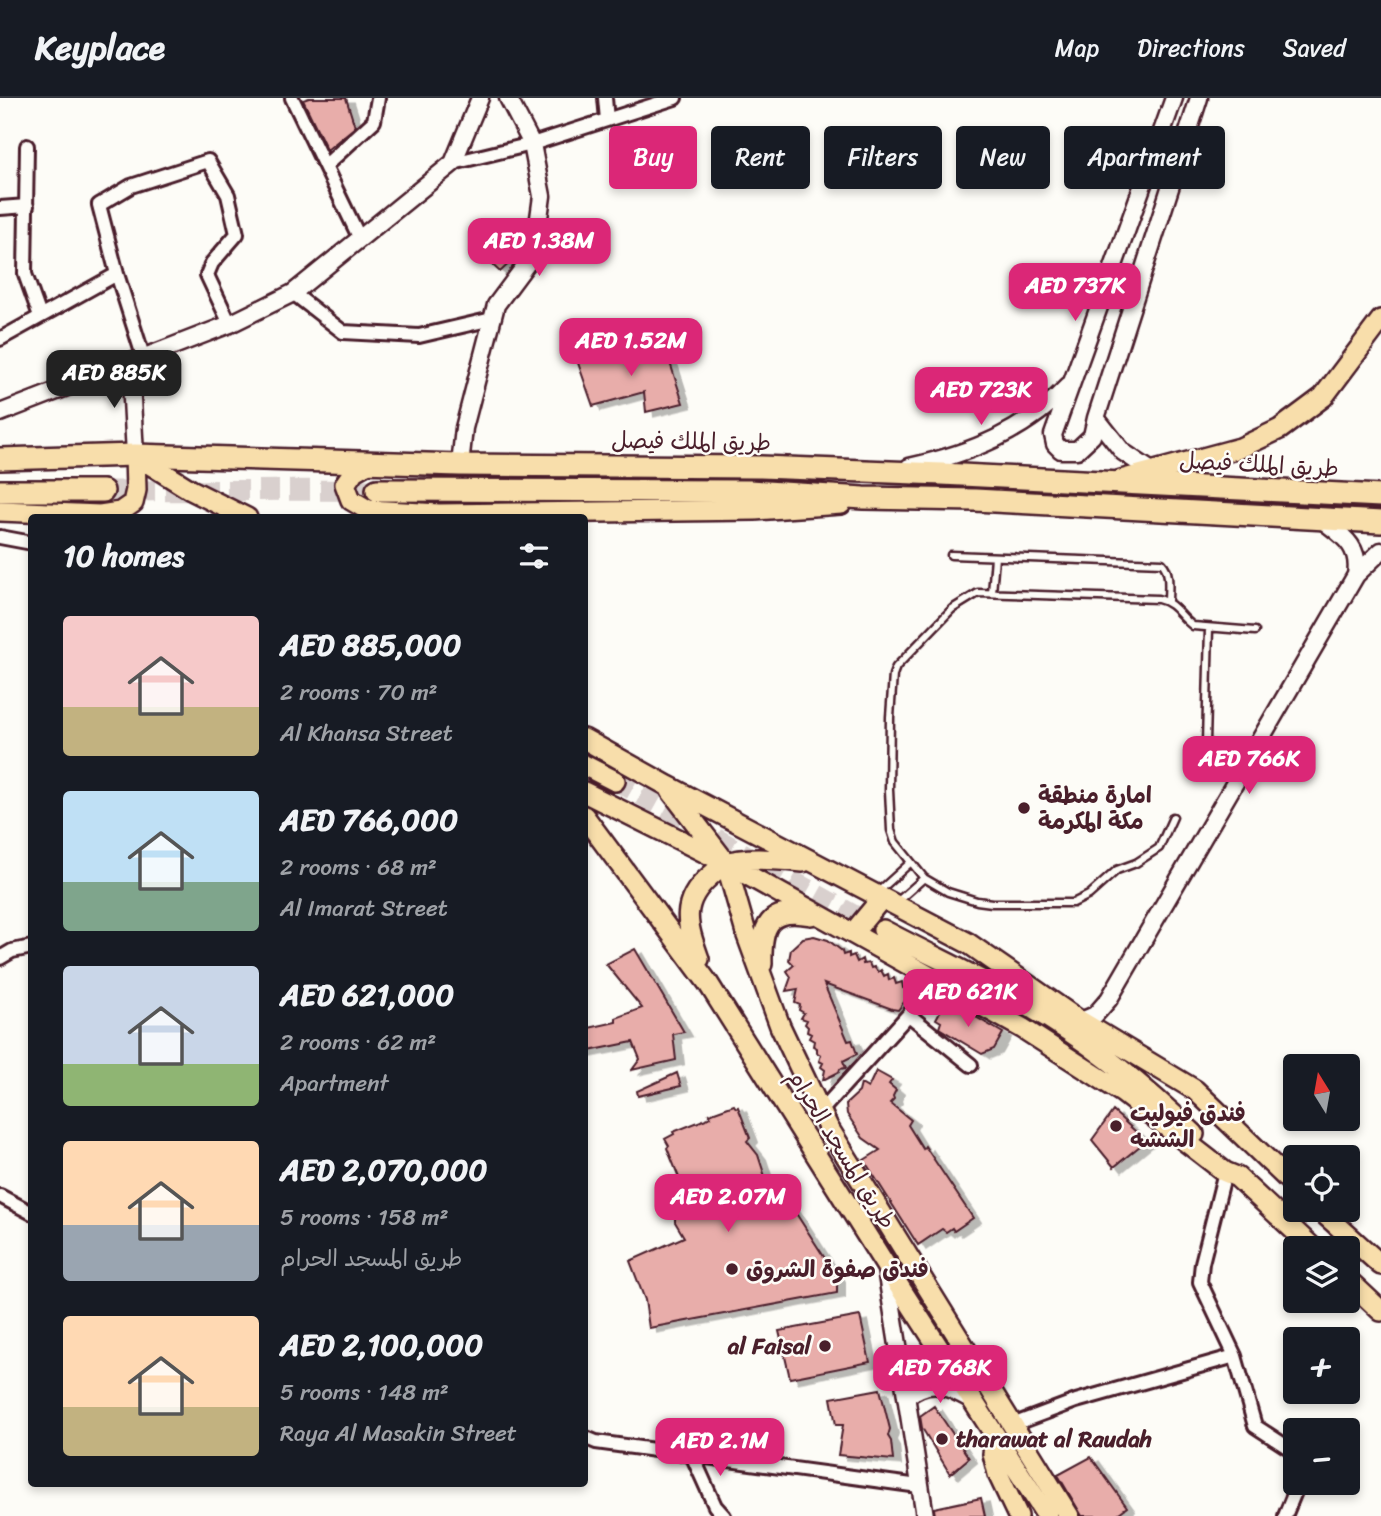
<!DOCTYPE html>
<html lang="en">
<head>
<meta charset="utf-8">
<style>
	:root { --surface:#171b24; --page:#20242c; --text:#f1f3f6; --muted:#9ea1a6; --line:#363941; --accent:#db2777 }
	body { margin:0; font-family:Sriracha,"Playpen Sans Arabic",sans-serif; background:var(--page); color:var(--text); height:100vh; display:flex; flex-direction:column; font-size:26px; white-space:nowrap }
	* { box-sizing:border-box; margin:0 }
	p { font-size:23px; color:var(--muted) }
	.icon { flex:none; width:38px; height:38px; fill:none; stroke:currentColor; stroke-width:2; stroke-linecap:round; stroke-linejoin:round }
	.map { position:relative; flex:1; overflow:hidden }
	.drawer { position:absolute; left:28px; top:416px; width:560px; height:973px; display:flex; flex-direction:column; background:var(--surface); border-radius:7px; box-shadow:0 4px 10px #0003 }
	.drawer>* { flex:none }
	.hud { position:absolute; left:609px; top:28px; width:665px; height:63px; display:flex; gap:14px }
	.needle { width:46px; rotate:349deg }
	.tools { position:absolute; left:1283px; top:956px; display:grid; gap:14px }
	.tools a { display:grid; place-items:center; width:77px; height:77px; border-radius:7px; background:var(--surface); box-shadow:0 4px 10px #0003; font-size:35px }
	.price { position:absolute; translate:-50% -60px; padding:0 16px; border-radius:14px; background:var(--accent); color:#fff; font-size:23px; line-height:46px; filter:drop-shadow(0 2px 4px #0008) }
	.price::after { content:''; position:absolute; left:50%; top:42px; width:21px; height:16px; margin-left:-10px; background:inherit; clip-path:polygon(0 0,100% 0,50% 100%) }
	.price.current { background:#222; color:#fff }
	ul { padding:0; list-style:none }
	li { display:flex; align-items:center; gap:21px; height:175px; padding:0 35px }
	li span { display:grid; place-items:center; flex:none; width:196px; height:140px; border-radius:7px; color:#555 }
	li>.icon { margin-inline-start:auto }
	span .icon { width:84px; height:84px; fill:#fffc; stroke-width:1 }
	li b { font-size:30px }
	h2 { display:flex; justify-content:space-between; align-items:center; height:84px; padding:0 35px; font-size:30px }
	.pill { padding:0 24px; border-radius:7px; background:var(--surface); box-shadow:0 4px 10px #0003; font-size:24px; line-height:63px }
	.pill.current { background:var(--accent); color:#fff }
	header { display:flex; align-items:center; gap:42px; box-sizing:border-box; height:98px; padding:0 35px; background:var(--surface); border-bottom:2px solid var(--line) }
	header strong { font-size:33px }
	nav { display:flex; gap:38px; margin-inline-start:auto; font-size:24px }
	.map>svg:first-child { display:block }
	.building { fill:#e8adaa; stroke:#4a1f2b; stroke-width:2; filter:url(#shadow) }
	.lines { fill:none; stroke-linecap:round; stroke-linejoin:round }
	.primary-tunnel { stroke:#d9d0ce; stroke-width:19; stroke-dasharray:19 10; stroke-linecap:butt }
	.trunk-tunnel { stroke:#d9d0ce; stroke-width:21; stroke-dasharray:21 10; stroke-linecap:butt }
	.service-casing { stroke:#4a1f2b; stroke-width:11 }
	.minor-casing { stroke:#4a1f2b; stroke-width:18 }
	.tertiary-casing { stroke:#4a1f2b; stroke-width:21 }
	.primary-casing { stroke:#4a1f2b; stroke-width:24 }
	.trunk-casing { stroke:#4a1f2b; stroke-width:26 }
	.service { stroke:#fdfcf7; stroke-width:6 }
	.minor { stroke:#fdfcf7; stroke-width:12 }
	.tertiary { stroke:#fdfcf7; stroke-width:16 }
	.primary { stroke:#f8deab; stroke-width:19 }
	.trunk { stroke:#f8deab; stroke-width:21 }
	.poi-dot { fill:#4a1f2b; stroke:#fdfcf7; stroke-width:2.5 }
	.labels { text-anchor:middle; stroke-width:5; stroke-linejoin:round; paint-order:stroke }
	.street-label { font-size:23px; fill:#4a1f2b; stroke:#fdfcf7 }
	.poi-label { font-size:23px; font-weight:bold; fill:#4a1f2b; stroke:#fdfcf7; text-anchor:start }
</style>
</head>
<body>
<header>
<strong>Keyplace</strong>
<nav><a>Map</a><a>Directions</a><a>Saved</a></nav>
</header>
<div class="map">
<svg width="1381" height="1418" viewBox="0 0 1381 1418">
	<defs>
		<filter id="shadow"><feDropShadow dx="8" dy="4.5" stdDeviation="0" flood-color="#0004"/></filter>
	</defs>
	<rect width="100%" height="100%" fill="#fdfcf7"/>
	<filter id="ink" filterUnits="userSpaceOnUse"><feTurbulence type="fractalNoise" baseFrequency=".0143" numOctaves="2"/><feDisplacementMap in="SourceGraphic" scale="14" xChannelSelector="R" yChannelSelector="G"/><feConvolveMatrix kernelMatrix="1 2 1 2 8 2 1 2 1" color-interpolation-filters="sRGB"/></filter>
	<g filter="url(#ink)">
		<path class="building" d="M309,0H346L355,29L327,52L303,2Z
			M508,138L520,147L515,160L500,174L484,159Z
			M665,249L683,305L646,314L644,294L593,308L578,265L587,253L594,252L597,255L622,252L626,259Z
			M814,838L828,842L842,853L843,857L849,855V859L854,857L857,864L862,861L863,866L869,865L871,870L874,869L878,874L881,872L884,878L888,876L889,882L894,880L896,886L902,884L903,890L918,886L898,912L892,911L824,886L848,943L852,942L857,956L843,963L846,970L840,971L839,974L823,982L825,972L821,969L823,965L819,963L821,957L817,955V950L813,948L814,943L809,940L811,936L807,934L808,929L805,926L807,922L801,920L804,915L799,912L800,907L795,905L798,891L786,893L791,879L787,873L794,867L789,862L791,851L803,840Z
			M635,851L684,934L673,936L676,962L632,972L640,961L633,944L584,954V931L616,924V920L642,910L606,866Z
			M945,904L961,912L962,911L1003,935L994,951L982,956L939,930L941,924L936,921Z
			M876,973L892,982L889,986L896,992L893,998L894,1001L890,1005L911,1022L908,1027L923,1051L925,1048L973,1120L954,1133L952,1130L946,1134L942,1131L918,1147L864,1062L880,1052L863,1040L847,1016L846,1006L859,994L861,986L868,990Z
			M677,975L681,988L638,998L637,993Z
			M734,1007L736,1010L738,1009L750,1040L747,1043L758,1057L772,1100H782L788,1103L837,1179V1195L649,1230L645,1202L630,1163L684,1139L675,1124V1117L678,1116L674,1107L677,1104L671,1092L682,1087L667,1050L669,1048L665,1041L674,1036L673,1034L711,1019L709,1016Z
			M1113,1013L1146,1043L1114,1069L1092,1042Z
			M860,1218L870,1264L790,1280L779,1233Z
			M880,1291L890,1331L888,1338L891,1343L893,1362L838,1357L843,1327H836L831,1300Z
			M934,1308L969,1360L950,1376L922,1330L920,1318Z
			M1091,1359L1127,1409L1115,1418H1082L1058,1377Z
			M981,1400L985,1418H935L934,1410Z"/>
		<g class="lines">
			<path class="primary-tunnel" d="M615,683L877,829"/>
			<path class="trunk-tunnel" d="M103,393L377,392"/>
			<g class="service-casing">
				<path id="service" d="M951,457L1162,465C1171,474 1168,491 1168,504
					M992,495L995,459
					M1206,645L1209,530
					M1173,719L1159,750L1136,765L1117,772L1089,797L1073,805H992L977,803L948,794L924,780L895,744L891,732L889,692L890,619L893,577L896,569L952,511L978,495L1158,501C1176,505 1179,518 1193,528L1255,533
					M878,794L910,765
					M898,803L924,780"/>
			</g>
			<g class="minor-casing">
				<path id="minor" d="M292,0L360,141
					M605,0L607,22
					M27,48L25,176L40,218
					M453,65L532,46L675,0
					M325,68L374,23L378,0
					M0,110L27,108
					M117,176L99,107L131,88L208,63L228,97L237,136L212,165L207,177L230,226
					M293,195L343,234L419,238L492,221
					M0,241L117,176L144,261
					M0,439L32,445
					M0,860L12,853L32,849
					M909,917L971,967
					M821,1013L939,883
					M1225,1074L1202,1165L1200,1184L1235,1258L1255,1328L1295,1354
					M0,1098L32,1115
					M1012,1327L1076,1303L1235,1258
					M584,1339L596,1344L919,1388
					M692,1357L715,1408L724,1418
					M1285,1418L1299,1384"/>
			</g>
			<g class="tertiary-casing">
				<path id="tertiary" d="M1174,0L1053,337L1055,346L1061,352H1077L1092,338L1096,320L1199,0
					M130,264L135,357
					M0,315L230,226L293,195L453,65L480,0
					M1096,320L1123,354L1153,374
					M460,367L464,330L496,207L534,156L542,98L532,46L508,0
					M909,369C971,355 1025,334 1069,287
					M1356,477L1381,453
					M1081,923L1095,917L1109,901L1356,477C1361,447 1341,437 1321,421
					M886,1171L925,1418
					M906,1299C931,1279 947,1288 972,1302"/>
			</g>
			<g class="primary-casing">
				<path id="primary" d="M135,357L191,392L247,420
					M370,364L354,373L345,386L351,402L368,412L439,416
					M1121,382L1240,350L1280,331L1323,299L1381,222
					M0,413L100,417L120,414L133,405L136,392L135,357
					M431,420L439,416L755,412L841,406
					M584,641L668,688L968,845L1077,921L1195,992L1295,1088
					M584,667L615,683
					M671,693L726,765L746,835L780,928L828,1029L1069,1418
					M584,694L726,765L1022,930L1123,995L1225,1074L1237,1079L1313,1150
					M584,718L708,885L886,1168L1047,1418
					M883,832C932,858 983,881 1030,909C1090,943 1144,988 1194,1036
					M853,835L882,800
					M699,861C687,827 679,805 710,778C715,774 721,767 727,765C745,758 784,762 803,764
					M762,866C761,828 768,809 811,817
					M1319,1111L1381,1167
					M1348,1182L1381,1213
					M995,1337L993,1356L998,1376L1018,1418"/>
			</g>
			<g class="trunk-casing">
				<path id="trunk" d="M0,361L135,357L460,367L761,369L942,376L1381,398
					M377,392L749,393L864,400L975,402L1381,424
					M0,393H103"/>
			</g>
			<use href="#service" class="service"/>
			<use href="#minor" class="minor"/>
			<use href="#tertiary" class="tertiary"/>
			<use href="#primary" class="primary"/>
			<use href="#trunk" class="trunk"/>
		</g>
	</g>
	<g class="poi-dot">
		<circle cx="1024" cy="710" r="7"/>
		<circle cx="1116" cy="1028" r="7"/>
		<circle cx="732" cy="1171" r="7"/>
		<circle cx="825" cy="1248" r="7"/>
		<circle cx="942" cy="1341" r="7"/>
	</g>
	<g class="labels">
		<g class="street-label">
			<text transform="translate(691 343) rotate(1)" y="8">طريق الملك فيصل</text>
			<text transform="translate(1259 366) rotate(3)" y="8">طريق الملك فيصل</text>
			<text transform="translate(842 1051) rotate(58)" y="8">طريق المسجد الحرام</text>
		</g>
		<g class="poi-label">
			<text x="1038" y="705">امارة منطقة<tspan x="1038" dy="26">مكة المكرمة</tspan></text>
			<text x="1130" y="1023">فندق فيوليت<tspan x="1130" dy="26">الششه</tspan></text>
			<text x="746" y="1179">فندق صفوة الشروق</text>
			<text x="811" y="1256" text-anchor="end">al Faisal</text>
			<text x="956" y="1349">tharawat al Raudah</text>
		</g>
	</g>
</svg>
<div class="tools">
<a><svg class="needle" viewBox="-14 -14 28 28"><path d="M0-13l5 13h-10z" fill="#e53935"/><path d="M0 13l5-13h-10z" fill="#9ea1a6"/></svg></a>
<a><svg class="icon" aria-label="locate" viewBox="0 0 24 24"><circle cx="12" cy="12" r="6"/><path d="M12 2v4M12 18v4M2 12h4M18 12h4"/></svg></a>
<a><svg class="icon" aria-label="layers" viewBox="0 0 24 24"><path d="M12 4l9 5-9 5-9-5zM3 14l9 5 9-5"/></svg></a>
<a>+</a>
<a>−</a>
</div>
<b class="price" style="left:539px;top:180px">AED 1.38M</b>
<b class="price" style="left:1075px;top:225px">AED 737K</b>
<b class="price" style="left:631px;top:280px">AED 1.52M</b>
<b class="price current" style="left:114px;top:312px">AED 885K</b>
<b class="price" style="left:981px;top:329px">AED 723K</b>
<b class="price" style="left:1249px;top:698px">AED 766K</b>
<b class="price" style="left:968px;top:931px">AED 621K</b>
<b class="price" style="left:728px;top:1136px">AED 2.07M</b>
<b class="price" style="left:940px;top:1307px">AED 768K</b>
<b class="price" style="left:720px;top:1380px">AED 2.1M</b>
<div class="hud">
<a class="pill current">Buy</a>
<a class="pill">Rent</a>
<a class="pill">Filters</a>
<a class="pill">New</a>
<a class="pill">Apartment</a>
</div>
<section class="drawer">
<h2>10 homes<svg class="icon" aria-label="filters" viewBox="0 0 24 24"><path d="M4 7h16M4 17h16"/><circle cx="9" cy="7" r="2"/><circle cx="15" cy="17" r="2"/></svg></h2>
<ul>
<li><span style="background:linear-gradient(#f6c9c9 65%,#c2b280 0)"><svg class="icon" aria-label="home" viewBox="0 0 24 24"><path d="M3 11l9-7 9 7M6 9v11h12V9"/></svg></span><div><b>AED 885,000</b><p>2 rooms · 70 m²</p><p>Al Khansa Street</p></div></li>
<li><span style="background:linear-gradient(#bfe0f5 65%,#7fa58c 0)"><svg class="icon" aria-label="home" viewBox="0 0 24 24"><path d="M3 11l9-7 9 7M6 9v11h12V9"/></svg></span><div><b>AED 766,000</b><p>2 rooms · 68 m²</p><p>Al Imarat Street</p></div></li>
<li><span style="background:linear-gradient(#c9d6e8 70%,#8fb573 0)"><svg class="icon" aria-label="home" viewBox="0 0 24 24"><path d="M3 11l9-7 9 7M6 9v11h12V9"/></svg></span><div><b>AED 621,000</b><p>2 rooms · 62 m²</p><p>Apartment</p></div></li>
<li><span style="background:linear-gradient(#ffd9b3 60%,#9aa5b1 0)"><svg class="icon" aria-label="home" viewBox="0 0 24 24"><path d="M3 11l9-7 9 7M6 9v11h12V9"/></svg></span><div><b>AED 2,070,000</b><p>5 rooms · 158 m²</p><p>طريق المسجد الحرام</p></div></li>
<li><span style="background:linear-gradient(#ffd9b3 65%,#c2b280 0)"><svg class="icon" aria-label="home" viewBox="0 0 24 24"><path d="M3 11l9-7 9 7M6 9v11h12V9"/></svg></span><div><b>AED 2,100,000</b><p>5 rooms · 148 m²</p><p>Raya Al Masakin Street</p></div></li>
</ul>
</section>
</div>
</body>
</html>
